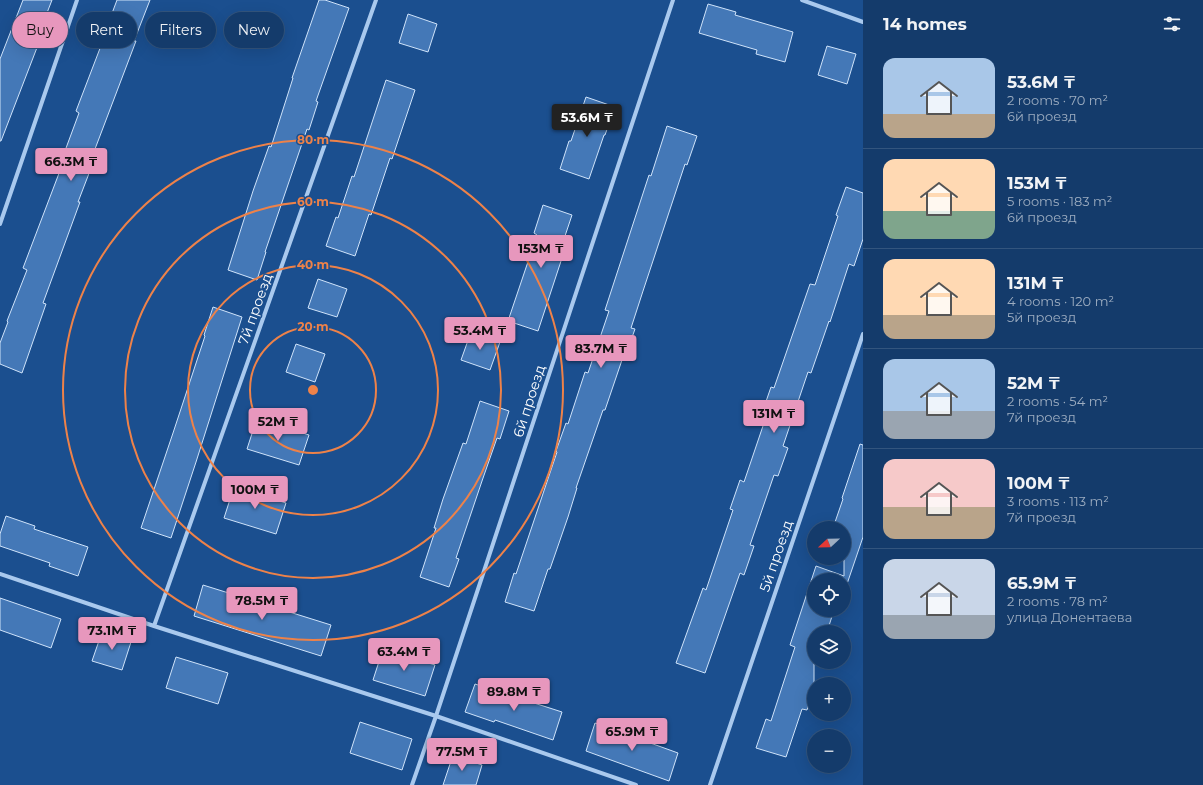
<!DOCTYPE html>
<html lang="en">
<head>
<meta charset="utf-8">
<style>
	:root { --surface:#143b6b; --page:#214673; --text:#f1f3f6; --muted:#9dadc1; --line:#33557e; --accent:#e797bd }
	body { margin:0; font-family:Montserrat,sans-serif; background:var(--page); color:var(--text); height:100vh; display:flex; flex-direction:column; font-size:15px; white-space:nowrap }
	* { box-sizing:border-box; margin:0 }
	p { font-size:13px; color:var(--muted) }
	.icon { flex:none; width:22px; height:22px; fill:none; stroke:currentColor; stroke-width:2; stroke-linecap:round; stroke-linejoin:round }
	.map { position:relative; flex:1; overflow:hidden }
	.panel { display:flex; flex-direction:column; background:var(--surface); width:340px }
	.panel>* { flex:none }
	.guide { position:absolute; left:12px; top:12px; width:380px; height:36px; display:flex; gap:8px }
	.needle { width:26px; rotate:248deg }
	.controls { position:absolute; left:807px; top:521px; display:grid; gap:8px }
	.controls a { display:grid; place-items:center; width:44px; height:44px; border-radius:50%; background:var(--surface); box-shadow:0 4px 16px #0002,0 0 0 1px var(--line); font-size:20px }
	.price { position:absolute; translate:-50% -34px; padding:0 9px; border-radius:4px; background:var(--accent); color:#111; font-size:13px; line-height:26px; filter:drop-shadow(0 1px 2px #0008) }
	.price::after { content:''; position:absolute; left:50%; top:24px; width:12px; height:9px; margin-left:-6px; background:inherit; clip-path:polygon(0 0,100% 0,50% 100%) }
	.price.active { background:#222; color:#fff }
	ul { padding:0; list-style:none }
	li { display:flex; align-items:center; gap:12px; height:100px; padding:0 20px }
	li+li { border-top:1px solid var(--line) }
	li span { display:grid; place-items:center; flex:none; width:112px; height:80px; border-radius:12px; color:#555 }
	li>.icon { margin-inline-start:auto }
	span .icon { width:48px; height:48px; fill:#fffc; stroke-width:1 }
	li b { font-size:17px }
	h2 { display:flex; justify-content:space-between; align-items:center; height:48px; padding:0 20px; font-size:17px }
	.chip { padding:0 14px; border-radius:18px; background:var(--surface); box-shadow:0 4px 16px #0002,0 0 0 1px var(--line); font-size:14px; line-height:36px }
	.chip.active { background:var(--accent); color:#111 }
	main { display:flex; flex:1; min-height:0 }
	.map>svg:first-child { display:block }
	.building { fill:#4478b7; stroke:#cfe3fa }
	.lines { fill:none; stroke-linecap:round; stroke-linejoin:round }
	.minor { stroke:#a9c9ee; stroke-width:4 }
	.ring { fill:none; stroke:#ee8249; stroke-width:2 }
	.labels { text-anchor:middle; stroke-width:3; stroke-linejoin:round; paint-order:stroke }
	.street-label { font-size:14px; fill:#fff; stroke:#1b4f8f }
	.centre { fill:#ee8249; stroke:#1b4f8f; stroke-width:2 }
	.ring-label { font-size:12px; text-anchor:middle; font-weight:bold; fill:#ee8249; stroke:#1b4f8f; stroke-width:3; stroke-linejoin:round; paint-order:stroke }
</style>
</head>
<body>
<main>
<div class="map">
<svg width="863" height="785" viewBox="0 0 863 785">
	<rect width="100%" height="100%" fill="#1b4f8f"/>
	<path class="building" d="M23,0H52L45,18L48,19L1,141H0V59Z
		M117,0H150L134,41H136L95,149L98,150L78,202H80L43,303L46,304L22,373L0,364V343L8,322L7,321L27,270L23,268L61,168L59,167L79,113L76,111L112,17L111,16Z
		M319,0H325L349,8L316,101L318,102L309,130L307,129L265,252H266L257,280L228,270L253,191L269,146L271,147L293,78H292Z
		M708,4L736,12L735,15L793,32L785,62L756,54L757,50L699,33Z
		M408,14L437,24L428,52L399,43Z
		M827,46L856,54L847,84L818,75Z
		M386,80L415,90L392,159L390,158L371,215L369,214L355,256L326,246L336,217L338,218L352,176L354,177Z
		M586,97L615,107L605,135H604L589,179L560,169L569,141H571Z
		M667,126L697,136L687,165L685,164L643,291L631,328L635,329L625,357H623L605,410H603L576,488H577L568,517L550,569H548L534,611L505,602L514,573L516,574L557,452L556,451L566,423L568,424L585,372L588,373L609,311L605,310L649,175L651,176Z
		M846,187L863,193V239L854,266L849,264L830,322L829,321L811,373L808,372L783,446L788,448L778,476L774,475L750,545L754,546L744,575L740,573L705,673L676,663L703,588L706,590L733,510L730,509L740,480L744,482L766,417L761,416L771,387L774,388L810,284L815,285L838,216L836,215Z
		M543,205L572,215L559,254L563,255L538,331L508,321L537,235L534,233Z
		M318,279L347,289L337,317L308,308Z
		M213,307L242,317L196,462L171,538L141,528L173,433L205,336L204,335Z
		M471,332L500,342L490,370L461,360Z
		M296,344L325,354L315,382L286,372Z
		M480,401L509,411L500,439L497,438L482,481L456,558L459,559L449,587L420,577L436,528H434L443,499L463,443L466,444Z
		M257,418L309,435L299,465L247,449Z
		M860,444L863,445V537L847,584H844V580H814V610H834L827,632H814V688L807,710L802,709L786,757L756,748L766,719L771,721L795,647L790,645L816,566L844,576V528H833L843,499L842,498Z
		M234,487L286,503L276,534L224,518Z
		M6,516L35,526L34,529L88,547L78,576L49,566L50,563L0,546V534Z
		M203,585L331,625L321,656L194,616Z
		M0,598L61,619L51,648L0,630Z
		M102,632L131,642L122,670L92,661Z
		M383,649L435,665L425,696L373,680Z
		M176,657L228,673L218,704L166,688Z
		M475,684L562,712L553,740L495,720L494,722L465,712Z
		M360,722L412,739L402,770L350,753Z
		M595,723L678,753L669,781L586,751Z
		M453,755L482,765L476,785H443Z"/>
	<g class="lines">
		<path class="minor" d="M802,0L863,22
			M0,224L77,0
			M0,574L154,626L436,716L636,785
			M154,626L376,0
			M412,785L436,716L673,0
			M710,785L863,334"/>
	</g>
	<g class="ring">
		<circle cx="313" cy="390" r="63"/>
		<circle cx="313" cy="390" r="125"/>
		<circle cx="313" cy="390" r="188"/>
		<circle cx="313" cy="390" r="250"/>
	</g>
	<g class="labels">
		<g class="street-label">
			<text transform="translate(255 309) rotate(-70)" y="5">7й проезд</text>
			<text transform="translate(529 401) rotate(-72)" y="5">6й проезд</text>
			<text transform="translate(776 556) rotate(-71)" y="5">5й проезд</text>
		</g>
	</g>
	<circle cx="313" cy="390" r="6" class="centre"/>
	<g class="ring-label">
		<text x="313" y="144">80 m</text>
		<text x="313" y="206">60 m</text>
		<text x="313" y="269">40 m</text>
		<text x="313" y="331">20 m</text>
	</g>
</svg>
<div class="controls">
<a><svg class="needle" viewBox="-14 -14 28 28"><path d="M0-13l5 13h-10z" fill="#e53935"/><path d="M0 13l5-13h-10z" fill="#9dadc1"/></svg></a>
<a><svg class="icon" aria-label="locate" viewBox="0 0 24 24"><circle cx="12" cy="12" r="6"/><path d="M12 2v4M12 18v4M2 12h4M18 12h4"/></svg></a>
<a><svg class="icon" aria-label="layers" viewBox="0 0 24 24"><path d="M12 4l9 5-9 5-9-5zM3 14l9 5 9-5"/></svg></a>
<a>+</a>
<a>−</a>
</div>
<b class="price active" style="left:587px;top:138px">53.6M ₸</b>
<b class="price" style="left:71px;top:182px">66.3M ₸</b>
<b class="price" style="left:541px;top:269px">153M ₸</b>
<b class="price" style="left:480px;top:351px">53.4M ₸</b>
<b class="price" style="left:601px;top:369px">83.7M ₸</b>
<b class="price" style="left:774px;top:434px">131M ₸</b>
<b class="price" style="left:278px;top:442px">52M ₸</b>
<b class="price" style="left:255px;top:510px">100M ₸</b>
<b class="price" style="left:262px;top:621px">78.5M ₸</b>
<b class="price" style="left:112px;top:651px">73.1M ₸</b>
<b class="price" style="left:404px;top:672px">63.4M ₸</b>
<b class="price" style="left:514px;top:712px">89.8M ₸</b>
<b class="price" style="left:632px;top:752px">65.9M ₸</b>
<b class="price" style="left:462px;top:772px">77.5M ₸</b>
<div class="guide">
<a class="chip active">Buy</a>
<a class="chip">Rent</a>
<a class="chip">Filters</a>
<a class="chip">New</a>
</div>
</div>
<section class="panel">
<h2>14 homes<svg class="icon" aria-label="filters" viewBox="0 0 24 24"><path d="M4 7h16M4 17h16"/><circle cx="9" cy="7" r="2"/><circle cx="15" cy="17" r="2"/></svg></h2>
<ul>
<li><span style="background:linear-gradient(#a9c7e8 70%,#b9a48a 0)"><svg class="icon" aria-label="home" viewBox="0 0 24 24"><path d="M3 11l9-7 9 7M6 9v11h12V9"/></svg></span><div><b>53.6M ₸</b><p>2 rooms · 70 m²</p><p>6й проезд</p></div></li>
<li><span style="background:linear-gradient(#ffd9b3 65%,#7fa58c 0)"><svg class="icon" aria-label="home" viewBox="0 0 24 24"><path d="M3 11l9-7 9 7M6 9v11h12V9"/></svg></span><div><b>153M ₸</b><p>5 rooms · 183 m²</p><p>6й проезд</p></div></li>
<li><span style="background:linear-gradient(#ffd9b3 70%,#b9a48a 0)"><svg class="icon" aria-label="home" viewBox="0 0 24 24"><path d="M3 11l9-7 9 7M6 9v11h12V9"/></svg></span><div><b>131M ₸</b><p>4 rooms · 120 m²</p><p>5й проезд</p></div></li>
<li><span style="background:linear-gradient(#a9c7e8 65%,#9aa5b1 0)"><svg class="icon" aria-label="home" viewBox="0 0 24 24"><path d="M3 11l9-7 9 7M6 9v11h12V9"/></svg></span><div><b>52M ₸</b><p>2 rooms · 54 m²</p><p>7й проезд</p></div></li>
<li><span style="background:linear-gradient(#f6c9c9 60%,#b9a48a 0)"><svg class="icon" aria-label="home" viewBox="0 0 24 24"><path d="M3 11l9-7 9 7M6 9v11h12V9"/></svg></span><div><b>100M ₸</b><p>3 rooms · 113 m²</p><p>7й проезд</p></div></li>
<li><span style="background:linear-gradient(#c9d6e8 70%,#9aa5b1 0)"><svg class="icon" aria-label="home" viewBox="0 0 24 24"><path d="M3 11l9-7 9 7M6 9v11h12V9"/></svg></span><div><b>65.9M ₸</b><p>2 rooms · 78 m²</p><p>улица Донентаева</p></div></li>
</ul>
</section>
</main>
</body>
</html>
